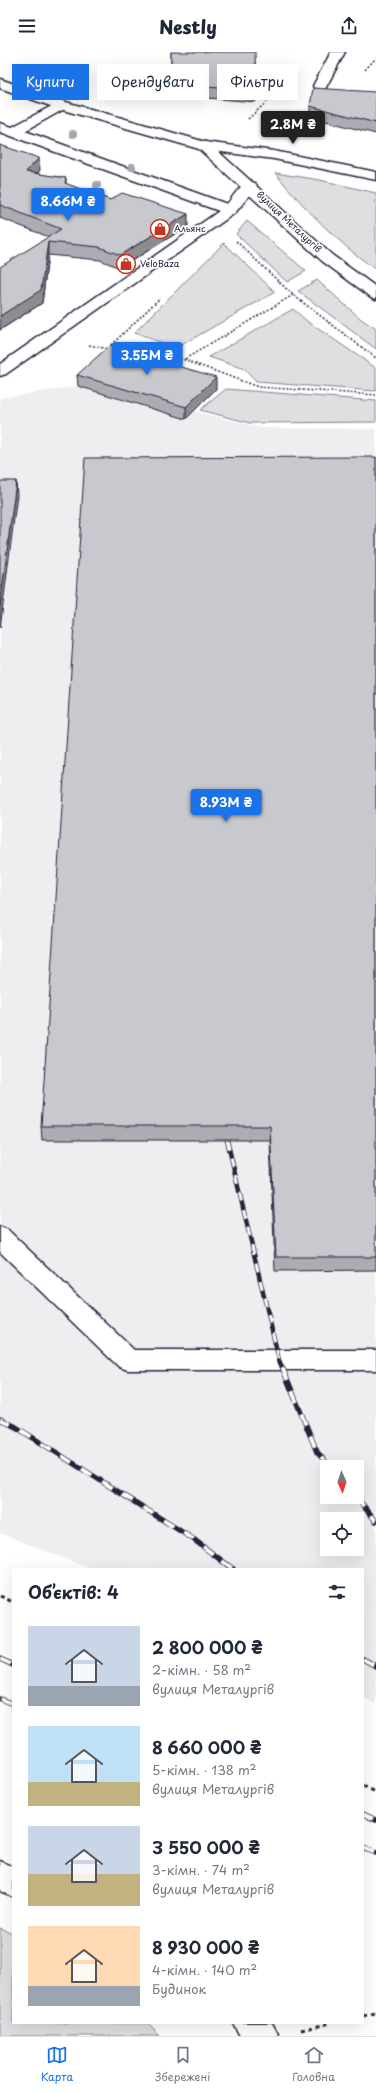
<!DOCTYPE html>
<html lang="uk">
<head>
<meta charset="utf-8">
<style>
	:root { --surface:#fff; --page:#f2f2f3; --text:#1f2937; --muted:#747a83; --line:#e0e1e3; --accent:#1a73e8 }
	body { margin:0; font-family:"Playpen Sans",sans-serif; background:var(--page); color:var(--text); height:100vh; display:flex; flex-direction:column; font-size:15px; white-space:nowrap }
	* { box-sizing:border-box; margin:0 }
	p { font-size:13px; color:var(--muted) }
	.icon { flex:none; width:22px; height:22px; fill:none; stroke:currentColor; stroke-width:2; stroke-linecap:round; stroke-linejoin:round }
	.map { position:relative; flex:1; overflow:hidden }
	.details { position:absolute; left:12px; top:1516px; width:352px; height:456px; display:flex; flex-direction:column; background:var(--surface); border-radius:0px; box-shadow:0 4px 16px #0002 }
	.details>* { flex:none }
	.top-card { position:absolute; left:12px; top:12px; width:352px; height:36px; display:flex; gap:8px }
	.needle { width:26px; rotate:177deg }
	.controls { position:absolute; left:320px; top:1408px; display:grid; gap:8px }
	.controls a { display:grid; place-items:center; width:44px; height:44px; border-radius:0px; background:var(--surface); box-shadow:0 4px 16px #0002; font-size:20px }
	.price { position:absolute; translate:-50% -34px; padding:0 9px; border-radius:4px; background:var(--accent); color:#fff; font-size:13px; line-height:26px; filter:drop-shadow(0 1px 2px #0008) }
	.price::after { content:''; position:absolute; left:50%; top:24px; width:12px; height:9px; margin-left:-6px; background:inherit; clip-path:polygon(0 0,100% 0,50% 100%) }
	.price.current { background:#222; color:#fff }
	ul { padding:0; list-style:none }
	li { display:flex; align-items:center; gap:12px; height:100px; padding:0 16px }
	li span { display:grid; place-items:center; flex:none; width:112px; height:80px; border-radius:0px; color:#555 }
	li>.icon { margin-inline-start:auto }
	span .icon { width:48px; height:48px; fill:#fffc; stroke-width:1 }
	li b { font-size:17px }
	h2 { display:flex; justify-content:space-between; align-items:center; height:48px; padding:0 16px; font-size:17px }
	.chip { padding:0 14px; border-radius:0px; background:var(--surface); box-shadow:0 4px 16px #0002; font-size:14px; line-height:36px }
	.chip.current { background:var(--accent); color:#fff }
	header { display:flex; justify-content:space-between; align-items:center; height:52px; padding:0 16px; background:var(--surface); font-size:18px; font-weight:800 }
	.tabs { display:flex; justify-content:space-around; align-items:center; height:56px; border-top:1px solid var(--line); background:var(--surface); font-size:11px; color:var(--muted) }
	.tabs a { display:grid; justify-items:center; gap:2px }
	.tabs .current { color:var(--accent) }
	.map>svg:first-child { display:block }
	.built { fill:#eeeef1; fill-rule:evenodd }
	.green { fill:#dfdfe2; stroke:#80808e }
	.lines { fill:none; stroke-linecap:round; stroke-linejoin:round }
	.lane-casing { stroke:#22223b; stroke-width:3 }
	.secondary-casing { stroke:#22223b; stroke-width:3 }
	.primary-casing { stroke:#22223b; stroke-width:3 }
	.path-far1 { stroke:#22223b; stroke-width:1.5; stroke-dasharray:2 2; stroke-linecap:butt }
	.path { stroke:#22223b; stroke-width:3; stroke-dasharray:4 4; stroke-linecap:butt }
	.lane { fill:#fff; fill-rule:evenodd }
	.secondary { fill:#fff; fill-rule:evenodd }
	.primary { fill:#fff; fill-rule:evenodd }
	.rail-far1-casing { stroke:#22223b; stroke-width:4.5 }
	.rail-casing { stroke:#22223b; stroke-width:5.5 }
	.rail-far1 { stroke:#fff; stroke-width:3; stroke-dasharray:9; stroke-linecap:butt }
	.rail { stroke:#fff; stroke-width:4; stroke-dasharray:12; stroke-linecap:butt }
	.tree { fill:#a5a5af }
	.wall { fill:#acacb2; stroke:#22223b }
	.shaded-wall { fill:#8c8c91; stroke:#22223b }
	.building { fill:#c8c8cf; stroke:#22223b }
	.labels { text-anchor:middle; stroke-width:3.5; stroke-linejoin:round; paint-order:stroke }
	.far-street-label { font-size:9px; fill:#22223b; stroke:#fff }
	.far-poi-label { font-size:9px; fill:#22223b; stroke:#fff; text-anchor:start }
</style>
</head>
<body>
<header><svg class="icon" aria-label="menu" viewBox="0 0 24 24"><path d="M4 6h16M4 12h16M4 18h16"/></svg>Nestly<svg class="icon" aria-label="share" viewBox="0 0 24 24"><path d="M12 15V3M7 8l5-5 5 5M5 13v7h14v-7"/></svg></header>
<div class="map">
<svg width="376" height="1984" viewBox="0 0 376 1984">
	<rect width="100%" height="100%" fill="#fff"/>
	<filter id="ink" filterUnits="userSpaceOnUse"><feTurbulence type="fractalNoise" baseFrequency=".025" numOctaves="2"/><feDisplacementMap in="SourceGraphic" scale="8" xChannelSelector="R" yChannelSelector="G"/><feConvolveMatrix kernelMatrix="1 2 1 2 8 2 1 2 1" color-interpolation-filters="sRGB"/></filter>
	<g filter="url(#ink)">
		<path class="built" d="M78,334L186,367L194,359L262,376L376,377V1652L363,1645V1517H91L0,1481V346ZM327,1415H357V1445H327ZM327,1467H357V1497H327Z"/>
		<path class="green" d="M275,121L320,128L376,141V218C335,188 307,159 275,121Z
			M247,169L306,219L287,230L236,182Z
			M224,191L275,240L176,296L134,281Z
			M317,228L361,267L376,277V297L298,239Z
			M293,257L308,270L376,316V339L256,330L244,317L209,305Z
			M226,337L376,349V370L250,371L200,358Z
			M0,1876L13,1881V1971H147L160,1984H0Z"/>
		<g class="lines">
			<g class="lane-casing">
				<path id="lane" d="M331,0H345L325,37H315L313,34Z
					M61,49L68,53L66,56L25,79L227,152C235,143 242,128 255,131L257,134L235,161L6,322L0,324V312L219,159L0,80V71L12,75Z
					M0,1175L8,1178L134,1298H376V1318H128L119,1315L0,1200Z
					M0,1809L13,1815V1845L0,1839Z
					M233,1971H272L279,1984H240Z"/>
			</g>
			<g class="secondary-casing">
				<path id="secondary" d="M204,90L274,99L376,120V128L274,107L199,97L197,94L199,91Z"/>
			</g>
			<g class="primary-casing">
				<path id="primary" d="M0,27L66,50L209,91L332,203L376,235V247L371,245L322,209L199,97L56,56L0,36Z"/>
			</g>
			<path class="path-far1" d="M365,18L376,6
				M248,67L292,27
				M313,79L316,64
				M236,189L293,243L376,306
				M89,293L108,297
				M108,296L160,246
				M128,300L185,308L258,335L376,343
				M185,307L293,243"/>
			<path class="path" d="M0,1544L13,1550
				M363,1734L376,1740
				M363,1964L376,1961
				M301,1978L331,1971"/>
			<use href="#lane" class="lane"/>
			<use href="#secondary" class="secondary"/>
			<use href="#primary" class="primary"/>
			<g class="rail-far1-casing">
				<path id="rail-far1" d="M227,1088L279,1308L283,1318"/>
			</g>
			<g class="rail-casing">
				<path id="rail" d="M283,1317L317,1400L330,1415
					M0,1367L16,1375L193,1487L233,1517
					M356,1445L376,1469
					M0,1607L13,1613
					M363,1607L376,1614
					M0,1647L13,1652
					M363,1762L376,1768
					M363,1796L376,1801"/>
			</g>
			<use href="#rail-far1" class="rail-far1"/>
			<use href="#rail" class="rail"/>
		</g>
		<g class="tree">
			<circle cx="73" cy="82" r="4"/>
			<circle cx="132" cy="115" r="4"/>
			<circle cx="97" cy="133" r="4"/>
		</g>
		<path class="wall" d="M171,0L256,39L255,50L171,43Z
			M376,40V82L310,65V54Z
			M0,93L40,118L37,122L66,126V132L110,148L188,174L120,216L100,208L48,203L42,251L0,278L49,185L0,166Z
			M77,323L216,337L186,367L78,334Z
			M376,405V1218L275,1219L270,1088H42L41,1074Z"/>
		<path class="shaded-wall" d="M39,106L40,118L27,132L26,120Z
			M188,162V174L120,216V203Z
			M48,190V203L42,251L0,278V264Z
			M216,325V337L186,367V355Z
			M16,429L17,443L0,576V554Z"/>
		<path class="building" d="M171,0H255L256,39L171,32Z
			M313,36L376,40V71L310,54Z
			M0,93L39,106L26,120L66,126L65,131L110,148L122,141L188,162L120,203L99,195L48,190L41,238L0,264V215L61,177L0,153Z
			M109,294L216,325L186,355L77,323Z
			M376,405V1205H276L270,1074H41L85,406Z
			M0,429H16L0,554Z"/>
	</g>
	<defs>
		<g id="shop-ring" transform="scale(1)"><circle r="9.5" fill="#fff" stroke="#c8321e" stroke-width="1.5"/><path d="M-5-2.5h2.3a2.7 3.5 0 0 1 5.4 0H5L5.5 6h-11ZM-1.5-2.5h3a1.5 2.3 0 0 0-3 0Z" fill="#c8321e"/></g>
	</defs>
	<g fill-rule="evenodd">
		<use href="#shop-ring" x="160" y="177"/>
		<use href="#shop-ring" x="126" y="212"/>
	</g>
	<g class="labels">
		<g class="far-street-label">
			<text transform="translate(289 170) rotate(43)" y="3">вулиця Металургів</text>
		</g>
		<g class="far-poi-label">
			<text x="174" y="180">Альянс</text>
			<text x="140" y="215">VeloBaza</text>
		</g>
	</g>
</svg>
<div class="controls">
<a><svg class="needle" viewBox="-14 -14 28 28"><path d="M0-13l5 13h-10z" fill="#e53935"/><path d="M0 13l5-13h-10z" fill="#747a83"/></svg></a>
<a><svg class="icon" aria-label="locate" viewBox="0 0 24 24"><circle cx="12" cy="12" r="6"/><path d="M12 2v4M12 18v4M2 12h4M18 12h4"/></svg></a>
</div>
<b class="price current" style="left:293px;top:93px">2.8M ₴</b>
<b class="price" style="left:68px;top:170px">8.66M ₴</b>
<b class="price" style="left:147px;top:324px">3.55M ₴</b>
<b class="price" style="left:226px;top:771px">8.93M ₴</b>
<div class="top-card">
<a class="chip current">Купити</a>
<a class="chip">Орендувати</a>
<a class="chip">Фільтри</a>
</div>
<section class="details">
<h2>Об’єктів: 4<svg class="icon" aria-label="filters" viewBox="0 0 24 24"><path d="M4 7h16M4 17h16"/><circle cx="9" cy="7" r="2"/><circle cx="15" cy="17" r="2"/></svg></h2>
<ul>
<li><span style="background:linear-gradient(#c9d6e8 75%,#9aa5b1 0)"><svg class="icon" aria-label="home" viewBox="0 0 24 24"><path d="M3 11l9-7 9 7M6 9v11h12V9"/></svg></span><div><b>2 800 000 ₴</b><p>2-кімн. · 58 m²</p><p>вулиця Металургів</p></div></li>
<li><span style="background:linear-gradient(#bfe0f5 70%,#c2b280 0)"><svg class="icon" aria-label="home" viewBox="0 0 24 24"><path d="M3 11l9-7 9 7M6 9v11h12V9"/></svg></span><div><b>8 660 000 ₴</b><p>5-кімн. · 138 m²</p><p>вулиця Металургів</p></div></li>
<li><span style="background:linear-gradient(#c9d6e8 60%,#c2b280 0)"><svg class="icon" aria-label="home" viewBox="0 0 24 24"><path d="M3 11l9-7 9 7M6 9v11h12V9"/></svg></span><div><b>3 550 000 ₴</b><p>3-кімн. · 74 m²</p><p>вулиця Металургів</p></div></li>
<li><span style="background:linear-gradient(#ffd9b3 75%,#9aa5b1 0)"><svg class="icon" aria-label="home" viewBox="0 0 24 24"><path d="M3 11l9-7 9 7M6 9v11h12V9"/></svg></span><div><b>8 930 000 ₴</b><p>4-кімн. · 140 m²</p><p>Будинок</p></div></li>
</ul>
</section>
</div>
<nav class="tabs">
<a class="current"><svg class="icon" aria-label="map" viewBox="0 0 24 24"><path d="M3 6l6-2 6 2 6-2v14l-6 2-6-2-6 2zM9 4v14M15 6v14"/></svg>Карта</a>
<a><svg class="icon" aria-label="saved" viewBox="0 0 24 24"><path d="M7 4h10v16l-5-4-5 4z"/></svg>Збережені</a>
<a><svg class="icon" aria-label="home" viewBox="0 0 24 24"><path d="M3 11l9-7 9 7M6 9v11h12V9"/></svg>Головна</a>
</nav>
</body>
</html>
